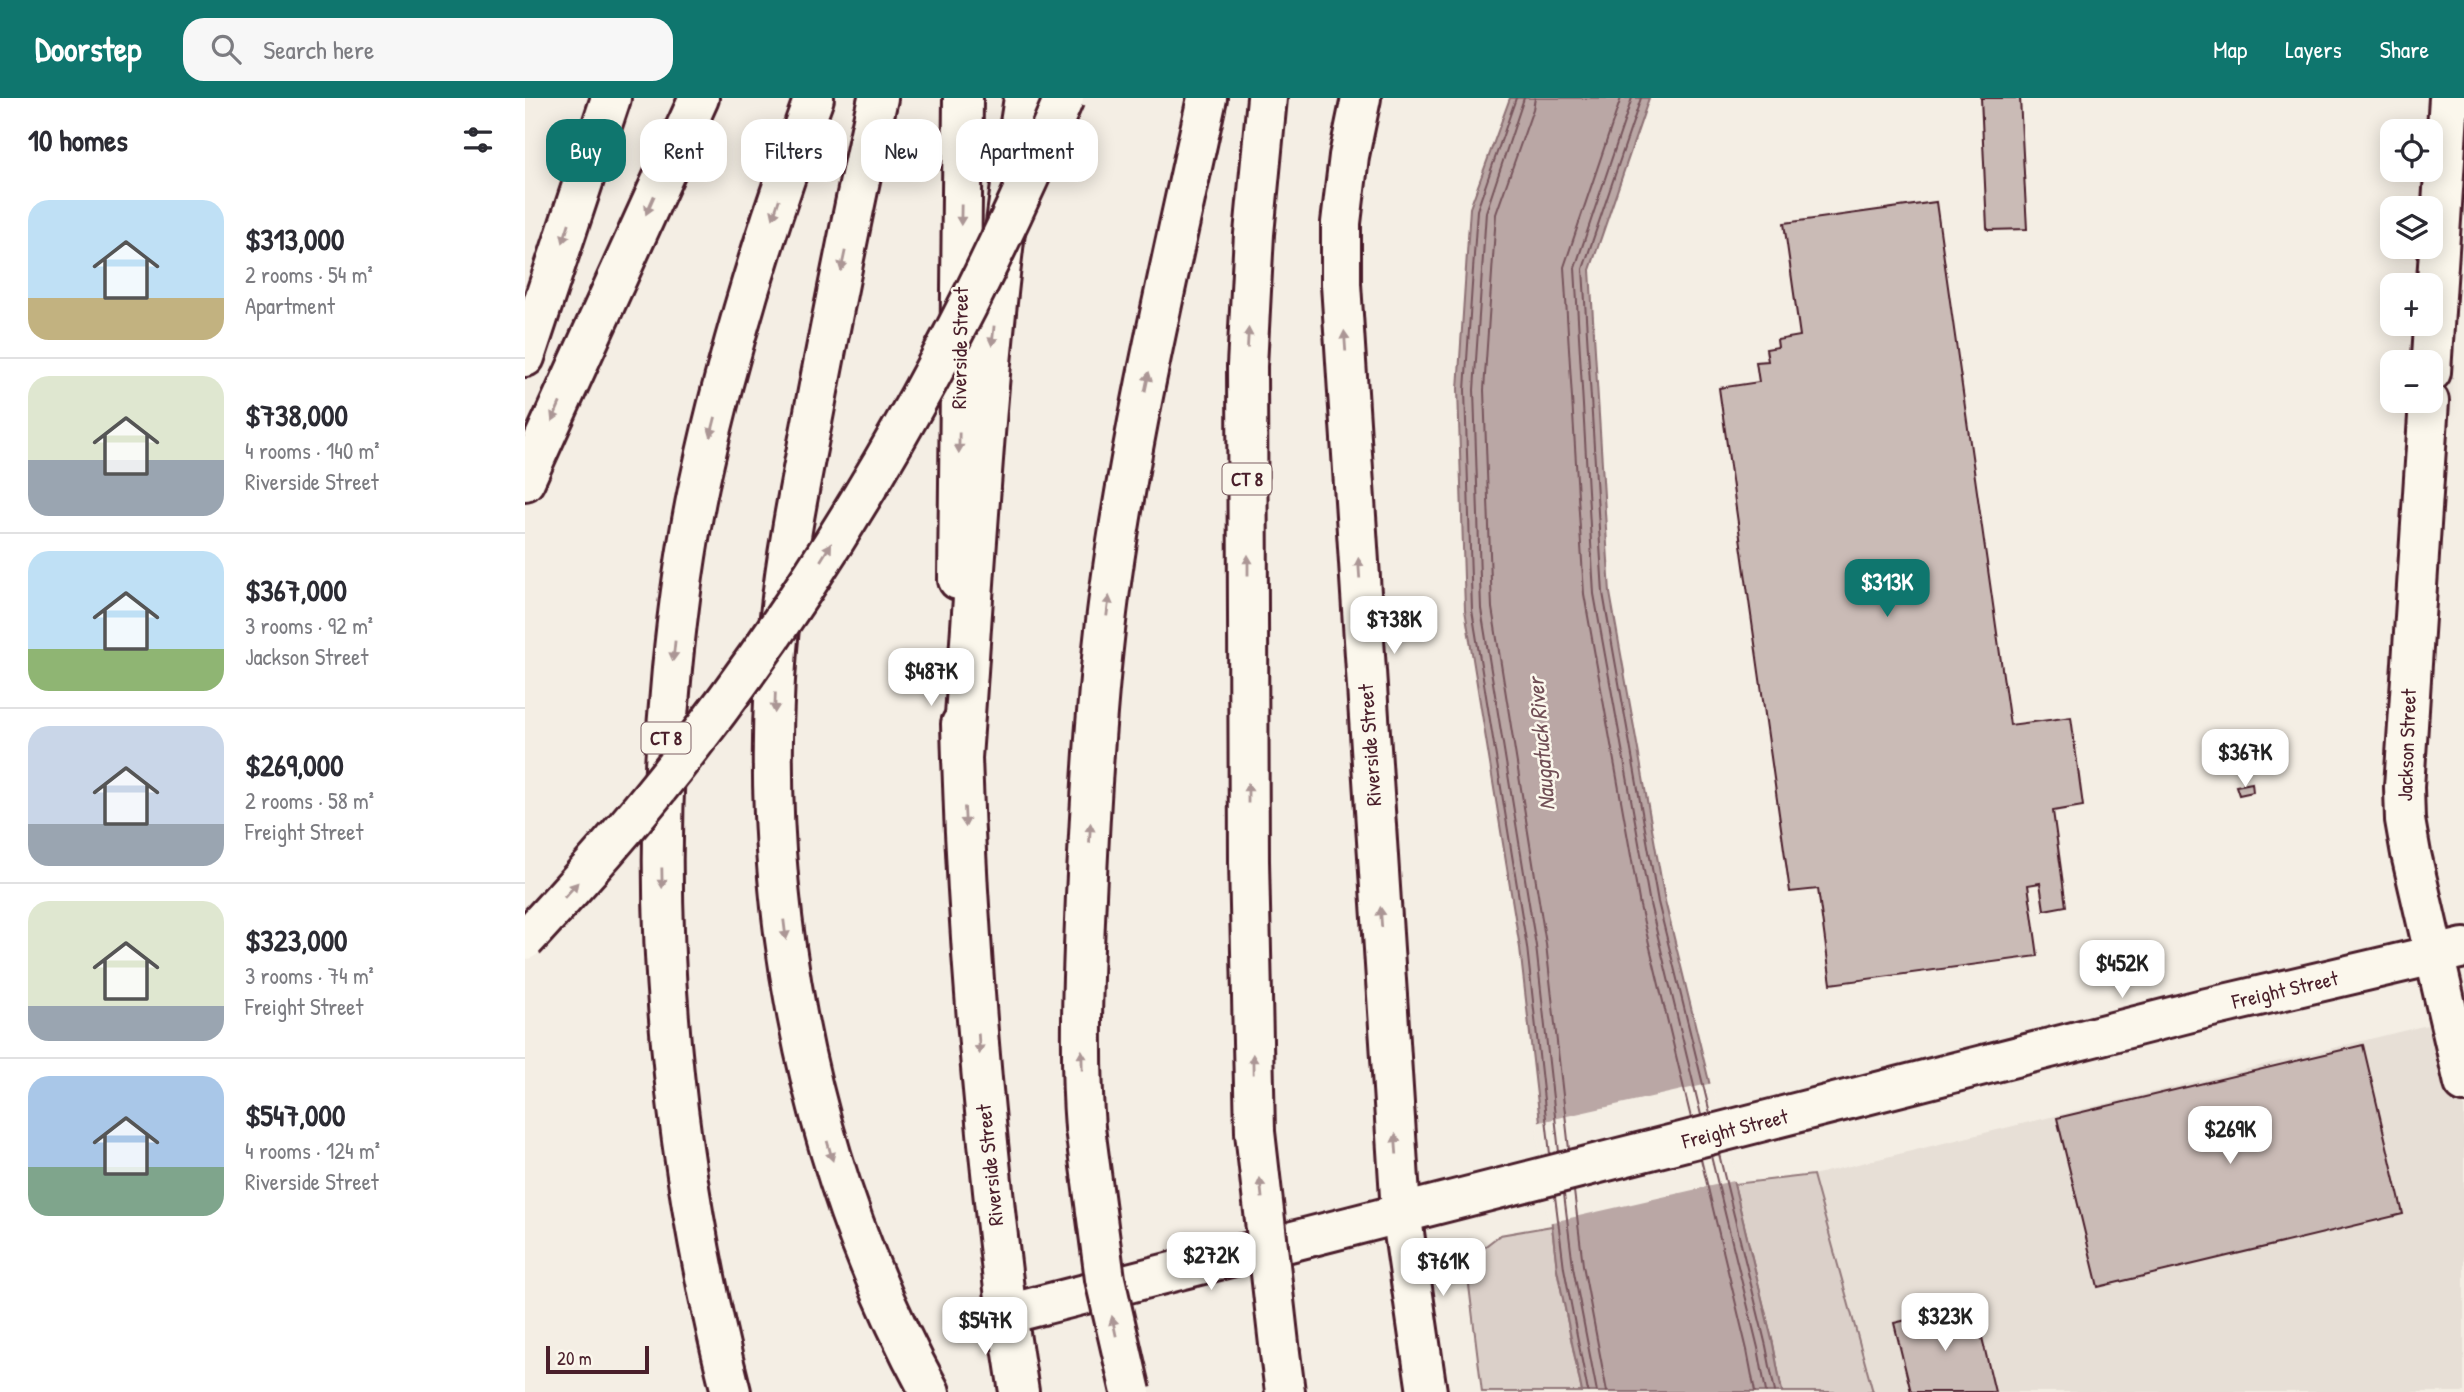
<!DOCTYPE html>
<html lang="en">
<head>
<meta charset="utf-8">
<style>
	:root { --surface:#fff; --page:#f7f7f7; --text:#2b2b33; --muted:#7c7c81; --line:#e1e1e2; --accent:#0f766e }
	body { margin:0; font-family:"Patrick Hand",sans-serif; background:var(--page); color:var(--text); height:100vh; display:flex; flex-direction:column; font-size:26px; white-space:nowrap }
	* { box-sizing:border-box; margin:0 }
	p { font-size:23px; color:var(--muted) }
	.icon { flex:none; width:38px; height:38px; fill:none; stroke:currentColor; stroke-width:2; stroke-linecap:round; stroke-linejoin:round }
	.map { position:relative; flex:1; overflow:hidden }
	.panel { display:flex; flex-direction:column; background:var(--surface); width:525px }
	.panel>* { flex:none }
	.guide { position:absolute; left:21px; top:21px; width:665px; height:63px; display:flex; gap:14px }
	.fabs { position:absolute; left:1855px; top:21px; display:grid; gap:14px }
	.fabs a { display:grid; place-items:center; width:63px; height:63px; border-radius:14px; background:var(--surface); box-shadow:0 4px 18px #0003; font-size:35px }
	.scale { position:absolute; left:21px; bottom:18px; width:103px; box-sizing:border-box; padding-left:7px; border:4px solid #4a1f2b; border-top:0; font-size:19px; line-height:24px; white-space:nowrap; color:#4a1f2b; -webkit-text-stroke:5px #fbf7ec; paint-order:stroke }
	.price { position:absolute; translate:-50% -60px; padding:0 16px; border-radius:14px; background:#fff; color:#222; font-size:23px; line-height:46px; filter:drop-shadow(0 2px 4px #0008) }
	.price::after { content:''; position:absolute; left:50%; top:42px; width:21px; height:16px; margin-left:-10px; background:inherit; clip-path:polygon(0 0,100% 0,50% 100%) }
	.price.active { background:var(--accent); color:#fff }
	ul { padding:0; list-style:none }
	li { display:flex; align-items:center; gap:21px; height:175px; padding:0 28px }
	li+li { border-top:2px solid var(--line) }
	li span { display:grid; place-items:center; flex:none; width:196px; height:140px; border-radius:21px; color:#555 }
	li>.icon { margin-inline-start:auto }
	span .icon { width:84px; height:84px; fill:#fffc; stroke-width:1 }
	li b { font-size:30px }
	h2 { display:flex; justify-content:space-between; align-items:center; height:84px; padding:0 28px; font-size:30px }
	.chip { padding:0 24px; border-radius:21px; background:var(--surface); box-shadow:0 4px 18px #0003; font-size:24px; line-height:63px }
	.chip.active { background:var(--accent); color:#fff }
	header { display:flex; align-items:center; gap:42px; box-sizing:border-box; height:98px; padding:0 35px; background:var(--accent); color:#fff }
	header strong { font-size:33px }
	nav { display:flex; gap:38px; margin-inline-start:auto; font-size:24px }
	.search { width:490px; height:63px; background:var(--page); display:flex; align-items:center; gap:18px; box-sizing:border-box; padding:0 24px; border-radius:21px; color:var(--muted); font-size:26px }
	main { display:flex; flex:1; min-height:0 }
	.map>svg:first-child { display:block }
	.built { fill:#e7dfd6 }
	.green { fill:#dbd0c9; stroke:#92787a; stroke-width:2 }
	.water { fill:#baa7a5; stroke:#8d7174; stroke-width:2 }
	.pier { fill:#f4eee4 }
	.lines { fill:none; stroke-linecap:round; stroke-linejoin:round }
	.shore { stroke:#77555c; stroke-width:2 }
	.building { fill:#cabbb6; stroke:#4a1f2b; stroke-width:2 }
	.minor-casing { stroke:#4a1f2b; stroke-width:44 }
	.tertiary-casing { stroke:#4a1f2b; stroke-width:44 }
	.secondary-casing { stroke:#4a1f2b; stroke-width:44 }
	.motorway-casing { stroke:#4a1f2b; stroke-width:44 }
	.minor { stroke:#fbf7ec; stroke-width:38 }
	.tertiary { stroke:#fbf7ec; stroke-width:38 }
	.secondary { stroke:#fbf7ec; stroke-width:38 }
	.motorway { stroke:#fbf7ec; stroke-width:38 }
	.motorway-bridge-casing { stroke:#4a1f2b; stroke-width:44; stroke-linecap:butt }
	.motorway-bridge { stroke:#fbf7ec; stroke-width:38 }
	.oneway { fill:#ab9695 }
	.labels { text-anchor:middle; stroke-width:5; stroke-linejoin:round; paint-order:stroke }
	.shield { fill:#fbf7ec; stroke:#7f6065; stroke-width:2 }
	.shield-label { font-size:19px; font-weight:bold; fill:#4a1f2b }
	.street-label { font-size:21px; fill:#4a1f2b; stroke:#fbf7ec }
	.water-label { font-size:23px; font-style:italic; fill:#714f56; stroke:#fbf7ec }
</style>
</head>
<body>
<header>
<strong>Doorstep</strong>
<div class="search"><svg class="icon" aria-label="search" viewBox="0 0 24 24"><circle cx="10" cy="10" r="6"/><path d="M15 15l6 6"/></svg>Search here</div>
<nav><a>Map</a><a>Layers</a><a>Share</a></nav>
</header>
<main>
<section class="panel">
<h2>10 homes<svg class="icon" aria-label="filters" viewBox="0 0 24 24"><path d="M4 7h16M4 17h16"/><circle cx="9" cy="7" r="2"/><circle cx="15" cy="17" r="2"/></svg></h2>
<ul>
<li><span style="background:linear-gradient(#bfe0f5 70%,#c2b280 0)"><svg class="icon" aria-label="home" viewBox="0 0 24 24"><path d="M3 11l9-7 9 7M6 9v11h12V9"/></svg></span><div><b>$313,000</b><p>2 rooms · 54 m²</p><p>Apartment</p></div></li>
<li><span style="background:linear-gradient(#dfe7d0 60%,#9aa5b1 0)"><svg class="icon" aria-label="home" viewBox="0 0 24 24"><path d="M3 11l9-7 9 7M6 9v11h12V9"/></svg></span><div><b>$738,000</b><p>4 rooms · 140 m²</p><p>Riverside Street</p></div></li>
<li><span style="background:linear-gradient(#bfe0f5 70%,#8fb573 0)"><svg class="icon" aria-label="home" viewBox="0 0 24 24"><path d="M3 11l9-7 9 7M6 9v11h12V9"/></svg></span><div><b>$367,000</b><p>3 rooms · 92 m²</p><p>Jackson Street</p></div></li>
<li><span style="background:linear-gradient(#c9d6e8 70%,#9aa5b1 0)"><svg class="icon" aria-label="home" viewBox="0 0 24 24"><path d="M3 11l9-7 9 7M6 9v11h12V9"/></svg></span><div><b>$269,000</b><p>2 rooms · 58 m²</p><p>Freight Street</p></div></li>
<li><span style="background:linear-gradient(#dfe7d0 75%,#9aa5b1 0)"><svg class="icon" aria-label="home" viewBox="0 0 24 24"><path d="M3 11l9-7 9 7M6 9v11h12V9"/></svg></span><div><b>$323,000</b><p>3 rooms · 74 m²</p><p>Freight Street</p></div></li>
<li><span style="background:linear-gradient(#a9c7e8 65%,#7fa58c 0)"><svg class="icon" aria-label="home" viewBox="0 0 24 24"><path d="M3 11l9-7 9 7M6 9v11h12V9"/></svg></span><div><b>$547,000</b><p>4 rooms · 124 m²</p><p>Riverside Street</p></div></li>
</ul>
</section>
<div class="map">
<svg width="1939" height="1294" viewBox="0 0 1939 1294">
	<rect width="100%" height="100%" fill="#f4eee4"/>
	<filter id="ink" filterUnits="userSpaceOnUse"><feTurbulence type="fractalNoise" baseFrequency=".0143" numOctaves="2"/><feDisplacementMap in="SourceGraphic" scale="14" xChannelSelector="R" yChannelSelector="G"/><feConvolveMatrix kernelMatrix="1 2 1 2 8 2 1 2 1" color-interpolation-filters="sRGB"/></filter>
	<g filter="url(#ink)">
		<path class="built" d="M1939,918V1294H1348L1288,1077Z"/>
		<path class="green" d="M1288,1077L1348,1294H1257L1248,1246L1209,1086Z
			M1027,1128L1032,1171L1057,1294H957L941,1163L975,1137Z"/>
		<path class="water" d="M985,0H1124L1065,172L1085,495L1140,803L1248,1246L1257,1294H1057L1032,1171L995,850L940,512L933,291L945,110Z"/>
		<path class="pier" d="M1188,985L1212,1082L1023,1125L1011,1025Z"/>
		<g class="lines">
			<path class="shore" d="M991,0L952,112L940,292L947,512L1002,849L1025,1056
				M999,0L961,114L949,292L956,511L1011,848L1034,1054
				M1010,0L1008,11L971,116L959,292L967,510L1021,846L1044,1051
				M1096,0L1039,169L1059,496L1115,808L1166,1020
				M1107,0L1050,170L1069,496L1125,806L1176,1017
				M1116,0L1058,171L1078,495L1133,804L1185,1015
				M1194,1056L1241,1248L1250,1294
				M1186,1058L1233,1250L1241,1294
				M1176,1061L1222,1252L1230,1294
				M1049,1093L1058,1167L1082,1294
				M1039,1096L1048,1169L1072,1294
				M1030,1098L1039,1170L1063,1294"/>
		</g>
		<path class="building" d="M1456,0H1495L1502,131L1464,132L1462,130Z
			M1411,104L1485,627L1546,619L1558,708L1528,713L1541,808L1519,812L1515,785L1503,787L1513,858L1306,886L1293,791L1265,794L1194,290L1234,284L1231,264L1243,263L1241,251L1253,249L1252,242L1275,238L1259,125Z
			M1727,685L1728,694L1714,697L1711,688Z
			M1838,947L1878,1116L1573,1189L1532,1020Z
			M1449,1206L1470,1294H1386L1369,1225Z"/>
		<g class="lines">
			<g class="minor-casing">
				<path id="minor" d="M1906,274L1924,0
					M1904,303L1879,689L1880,722L1886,756L1939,985"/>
			</g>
			<g class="tertiary-casing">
				<path id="tertiary" d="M876,1114L902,1294
					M482,1216L494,1294"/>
			</g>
			<g class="secondary-casing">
				<path id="secondary" d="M836,0L824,58L816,125V186L876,1114
					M433,482L438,0
					M436,626C441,823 458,1020 482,1216L1678,911L1939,850"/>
			</g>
			<g class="motorway-casing">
				<path id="motorway" d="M353,0C329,104 309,209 289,314C276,382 262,450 255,518C228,782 278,1061 405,1294
					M0,259L86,0
					M0,383L174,0
					M437,660C453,439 463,218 499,0
					M560,1030C554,953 558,875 561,798C566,691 572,583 587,477C610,316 648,158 682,0
					M730,1034L724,763L722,268L729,136L742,0
					M755,1255L760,1294
					M206,1294C146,1056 123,816 147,571C153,510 161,448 174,387C202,256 242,126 289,0"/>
			</g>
			<use href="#minor" class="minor"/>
			<use href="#tertiary" class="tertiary"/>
			<use href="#secondary" class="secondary"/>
			<use href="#motorway" class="motorway"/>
			<g class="motorway-bridge-casing">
				<path id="motorway-bridge" d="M0,842C44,794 88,746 129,695C299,486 434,248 539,0
					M560,1030L580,1181L606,1294
					M730,1034L755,1255"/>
			</g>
			<use href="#motorway-bridge" class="motorway-bridge"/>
		</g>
		<defs><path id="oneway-solid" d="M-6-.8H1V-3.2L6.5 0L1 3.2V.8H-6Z" transform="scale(1.75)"/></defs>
		<g class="oneway">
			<use href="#oneway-solid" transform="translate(125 107) rotate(114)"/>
			<use href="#oneway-solid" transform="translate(251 111) rotate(108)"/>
			<use href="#oneway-solid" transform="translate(436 117) rotate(91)"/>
			<use href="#oneway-solid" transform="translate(41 135) rotate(108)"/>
			<use href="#oneway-solid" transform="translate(318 163) rotate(102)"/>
			<use href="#oneway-solid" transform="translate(468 238) rotate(96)"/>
			<use href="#oneway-solid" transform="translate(723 240) rotate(-87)"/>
			<use href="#oneway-solid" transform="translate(820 243) rotate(-94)"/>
			<use href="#oneway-solid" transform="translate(622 284) rotate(-78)"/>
			<use href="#oneway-solid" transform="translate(31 314) rotate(114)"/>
			<use href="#oneway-solid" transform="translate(188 329) rotate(104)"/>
			<use href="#oneway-solid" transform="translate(434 345) rotate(91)"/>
			<use href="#oneway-solid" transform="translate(301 454) rotate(-58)"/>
			<use href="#oneway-solid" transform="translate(723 467) rotate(-90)"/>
			<use href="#oneway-solid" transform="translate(834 470) rotate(-94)"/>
			<use href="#oneway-solid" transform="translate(583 508) rotate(-83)"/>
			<use href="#oneway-solid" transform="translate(149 553) rotate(96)"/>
			<use href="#oneway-solid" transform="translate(250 605) rotate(92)"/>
			<use href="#oneway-solid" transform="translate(723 695) rotate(-90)"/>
			<use href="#oneway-solid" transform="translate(440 719) rotate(87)"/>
			<use href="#oneway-solid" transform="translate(565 735) rotate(-87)"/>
			<use href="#oneway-solid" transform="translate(137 780) rotate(89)"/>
			<use href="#oneway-solid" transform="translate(46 792) rotate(-48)"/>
			<use href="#oneway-solid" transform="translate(856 819) rotate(-94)"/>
			<use href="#oneway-solid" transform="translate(260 832) rotate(83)"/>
			<use href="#oneway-solid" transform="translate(454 946) rotate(86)"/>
			<use href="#oneway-solid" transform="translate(557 962) rotate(-91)"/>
			<use href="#oneway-solid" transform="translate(728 966) rotate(-91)"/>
			<use href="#oneway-solid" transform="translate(871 1046) rotate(-94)"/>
			<use href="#oneway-solid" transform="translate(305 1053) rotate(74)"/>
			<use href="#oneway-solid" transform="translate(736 1090) rotate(-96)"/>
			<use href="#oneway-solid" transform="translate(589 1228) rotate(-102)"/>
		</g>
	</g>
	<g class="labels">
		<g class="shield">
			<rect x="697.5" y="365.5" width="49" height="31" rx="5"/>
			<rect x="116.5" y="624.5" width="49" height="31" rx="5"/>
		</g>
		<g class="shield-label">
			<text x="722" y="388">CT 8</text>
			<text x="141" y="647">CT 8</text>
		</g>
		<g class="street-label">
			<text transform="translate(435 250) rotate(-89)" y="7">Riverside Street</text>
			<text transform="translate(845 647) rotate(-94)" y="7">Riverside Street</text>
			<text transform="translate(1882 647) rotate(-88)" y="7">Jackson Street</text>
			<text transform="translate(1760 892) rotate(-13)" y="7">Freight Street</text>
			<text transform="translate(1210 1031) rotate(-14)" y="7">Freight Street</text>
			<text transform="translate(465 1067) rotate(-96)" y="7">Riverside Street</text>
		</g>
		<g class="water-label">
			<text transform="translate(1016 646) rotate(-95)" y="8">Naugatuck River</text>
		</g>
	</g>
</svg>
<div class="fabs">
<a><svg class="icon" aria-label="locate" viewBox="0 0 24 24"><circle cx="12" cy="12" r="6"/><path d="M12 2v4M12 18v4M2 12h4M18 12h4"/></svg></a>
<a><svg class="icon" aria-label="layers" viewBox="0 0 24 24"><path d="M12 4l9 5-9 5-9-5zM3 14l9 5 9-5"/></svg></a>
<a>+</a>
<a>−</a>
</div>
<div class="scale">20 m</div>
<b class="price active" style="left:1362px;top:521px">$313K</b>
<b class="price" style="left:869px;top:558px">$738K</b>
<b class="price" style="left:406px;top:610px">$487K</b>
<b class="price" style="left:1720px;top:691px">$367K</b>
<b class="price" style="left:1597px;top:902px">$452K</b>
<b class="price" style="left:1705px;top:1068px">$269K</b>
<b class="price" style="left:686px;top:1194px">$272K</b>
<b class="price" style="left:918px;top:1200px">$761K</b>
<b class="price" style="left:1420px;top:1255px">$323K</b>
<b class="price" style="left:460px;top:1259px">$547K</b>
<div class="guide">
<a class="chip active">Buy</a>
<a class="chip">Rent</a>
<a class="chip">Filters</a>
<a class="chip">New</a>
<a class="chip">Apartment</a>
</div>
</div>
</main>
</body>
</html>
